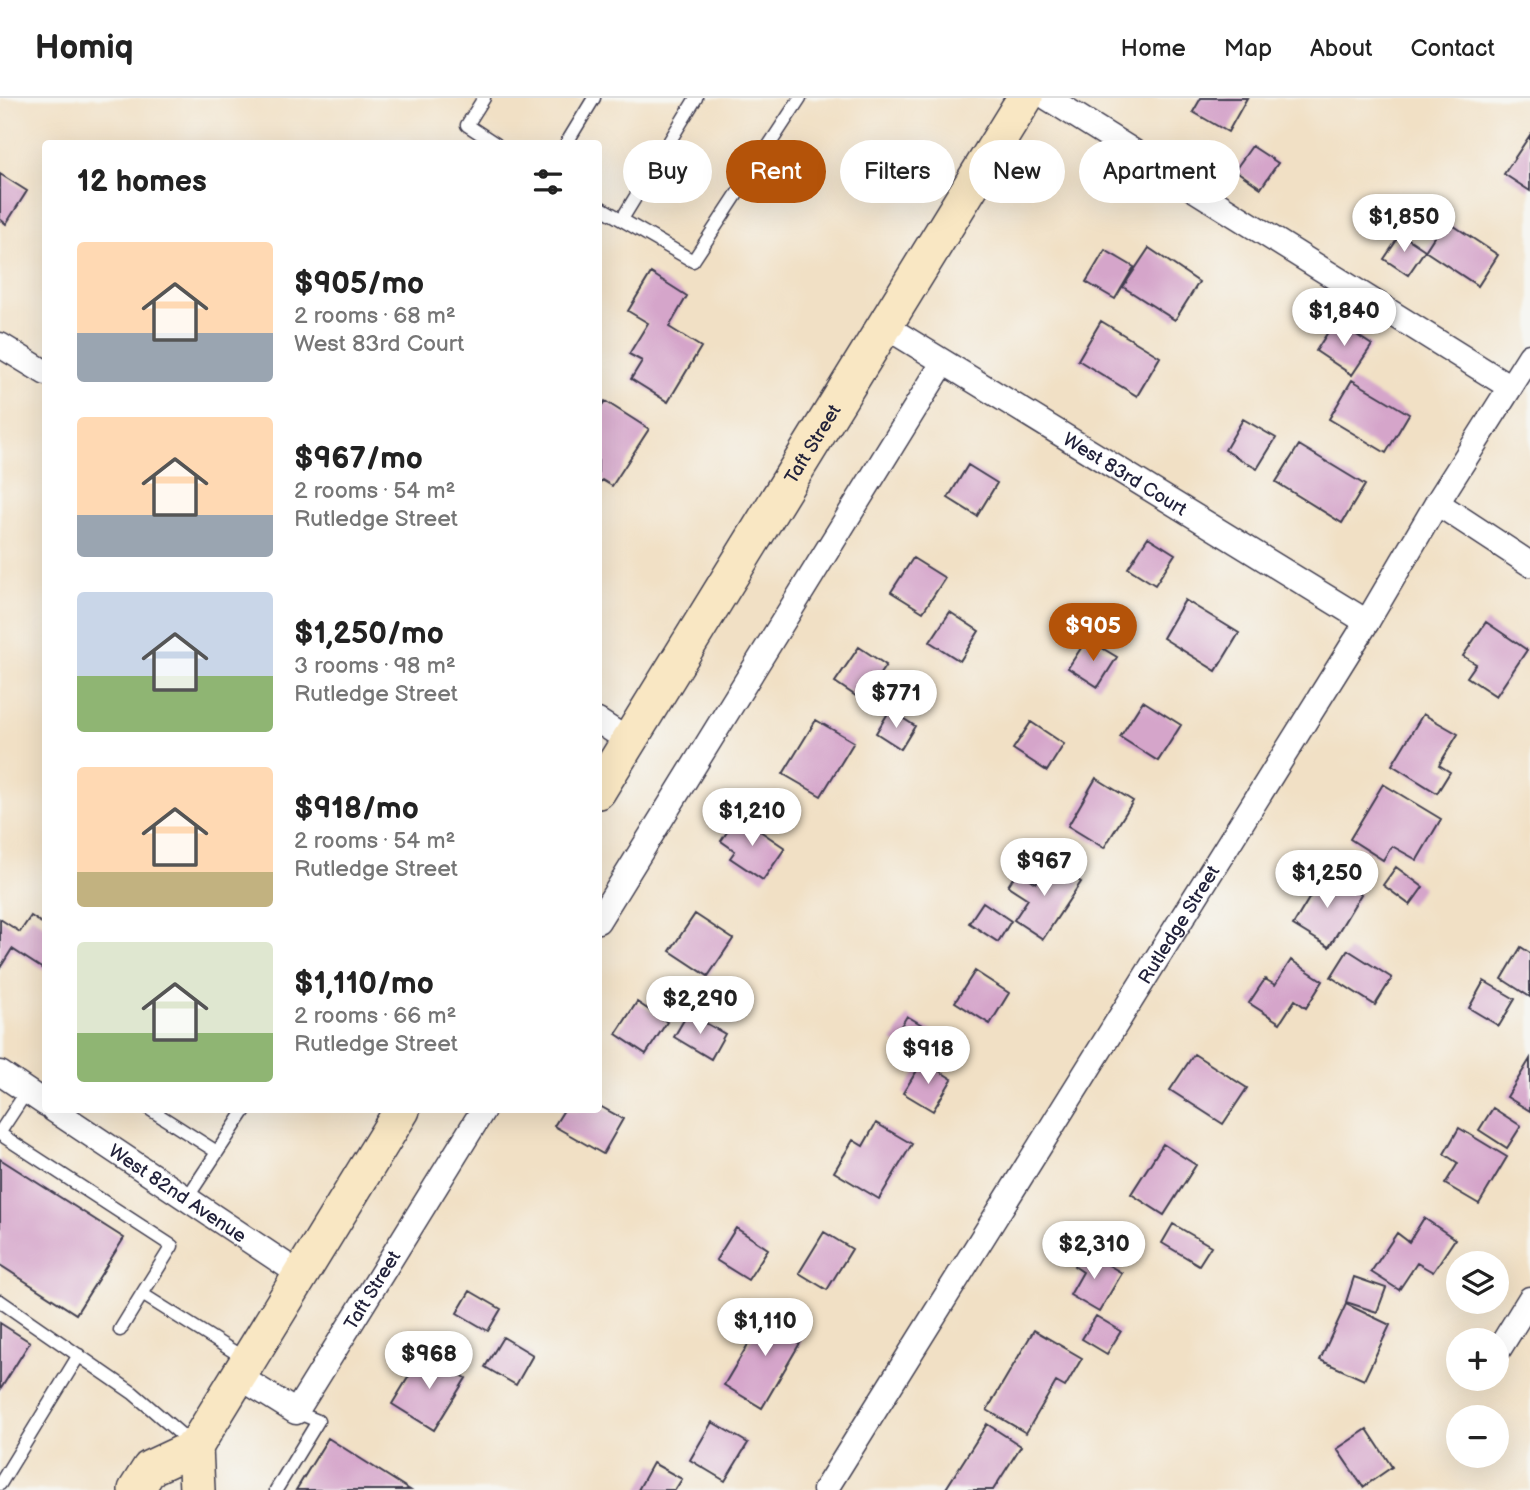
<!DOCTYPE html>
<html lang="en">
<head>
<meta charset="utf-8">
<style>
	:root { --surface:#fff; --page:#f2f2f2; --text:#222; --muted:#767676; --line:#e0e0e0; --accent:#b45309 }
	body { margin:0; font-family:"Balsamiq Sans",sans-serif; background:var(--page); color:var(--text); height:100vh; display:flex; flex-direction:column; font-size:26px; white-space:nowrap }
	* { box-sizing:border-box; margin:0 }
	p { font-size:23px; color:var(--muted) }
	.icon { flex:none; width:38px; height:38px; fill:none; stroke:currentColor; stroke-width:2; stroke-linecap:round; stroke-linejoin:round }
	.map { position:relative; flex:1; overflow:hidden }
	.sheet { position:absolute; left:42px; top:42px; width:560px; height:973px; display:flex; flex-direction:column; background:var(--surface); border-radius:7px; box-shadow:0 7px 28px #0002 }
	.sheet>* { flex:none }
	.top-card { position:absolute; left:623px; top:42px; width:665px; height:63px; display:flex; gap:14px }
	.controls { position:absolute; left:1446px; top:1153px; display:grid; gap:14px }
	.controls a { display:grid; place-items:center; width:63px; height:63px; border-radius:50%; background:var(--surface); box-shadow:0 7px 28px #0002; font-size:35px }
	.price { position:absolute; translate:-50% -60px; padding:0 16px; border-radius:24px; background:#fff; color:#222; font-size:23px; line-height:46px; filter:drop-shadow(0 2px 4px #0008) }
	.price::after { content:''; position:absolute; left:50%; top:42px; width:21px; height:16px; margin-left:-10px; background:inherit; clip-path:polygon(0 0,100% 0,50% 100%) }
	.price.on { background:var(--accent); color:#fff }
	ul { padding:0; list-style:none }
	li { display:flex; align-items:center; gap:21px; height:175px; padding:0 35px }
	li span { display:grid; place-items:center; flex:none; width:196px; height:140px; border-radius:7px; color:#555 }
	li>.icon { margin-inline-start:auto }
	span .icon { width:84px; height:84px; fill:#fffc; stroke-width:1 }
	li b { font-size:30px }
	h2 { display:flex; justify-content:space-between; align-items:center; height:84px; padding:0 35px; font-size:30px }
	.chip { padding:0 24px; border-radius:32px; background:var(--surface); box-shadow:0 7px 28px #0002; font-size:24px; line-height:63px }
	.chip.on { background:var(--accent); color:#fff }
	header { display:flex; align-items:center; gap:42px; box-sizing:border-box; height:98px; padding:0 35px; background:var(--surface); border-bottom:2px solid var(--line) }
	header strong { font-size:33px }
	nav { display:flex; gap:38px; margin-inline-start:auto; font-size:24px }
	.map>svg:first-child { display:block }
	.building { fill:#d5a5ca }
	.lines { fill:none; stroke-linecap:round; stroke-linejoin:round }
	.lane-casing { stroke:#413e50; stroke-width:15 }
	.street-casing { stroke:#413e50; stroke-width:27 }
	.secondary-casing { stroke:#413e50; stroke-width:38 }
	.lane { stroke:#fff; stroke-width:12 }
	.street { stroke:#fff; stroke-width:24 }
	.secondary { stroke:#f9e7c3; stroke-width:35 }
	.labels { text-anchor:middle; stroke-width:7; stroke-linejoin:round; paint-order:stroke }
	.street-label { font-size:19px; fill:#22223b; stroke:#f6f6f2 }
</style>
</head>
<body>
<header>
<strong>Homiq</strong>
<nav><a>Home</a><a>Map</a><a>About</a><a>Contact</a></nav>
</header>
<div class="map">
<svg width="1530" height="1392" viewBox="0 0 1530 1392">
	<rect width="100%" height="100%" fill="#f6f6f2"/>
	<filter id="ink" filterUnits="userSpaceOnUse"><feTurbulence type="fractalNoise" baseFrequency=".0143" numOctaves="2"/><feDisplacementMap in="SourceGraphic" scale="14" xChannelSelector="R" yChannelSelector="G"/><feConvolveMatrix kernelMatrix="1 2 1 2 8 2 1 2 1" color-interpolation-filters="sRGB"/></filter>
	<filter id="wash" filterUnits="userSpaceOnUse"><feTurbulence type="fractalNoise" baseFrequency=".00686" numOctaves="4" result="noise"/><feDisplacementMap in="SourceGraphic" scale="28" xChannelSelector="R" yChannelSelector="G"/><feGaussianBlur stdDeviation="1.57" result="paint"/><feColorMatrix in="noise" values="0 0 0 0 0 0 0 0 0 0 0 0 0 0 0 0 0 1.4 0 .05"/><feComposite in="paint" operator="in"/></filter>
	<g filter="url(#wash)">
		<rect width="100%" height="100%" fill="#f1e0c5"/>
		<g id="blocks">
			<path class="building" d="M1201,0H1247L1228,34L1193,14Z
				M1530,37V93L1504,76Z
				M1252,48L1278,65L1261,90L1235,72Z
				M0,76L27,93L6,126L0,121Z
				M1445,122L1498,157L1478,188L1425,153Z
				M1401,136L1425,152L1408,177L1384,161Z
				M1149,150L1199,184L1175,222L1123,189Z
				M1105,152L1134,169L1115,201L1086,184Z
				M651,175L687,198L669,229L701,249L668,304L631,281L642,263L629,256L648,225L628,213Z
				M1101,223L1160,259L1137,298L1078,262Z
				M1335,223L1372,247L1352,277L1316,253Z
				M1352,282L1409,316L1386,355L1329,321Z
				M605,303L649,331L612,388L602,382L598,387V313Z
				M1243,321L1276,340L1257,371L1225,352Z
				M1299,347L1365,387L1342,425L1276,384Z
				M968,367L997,385L977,418L948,400Z
				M1148,439L1175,456L1155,487L1128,470Z
				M913,460L945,480L923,514L891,494Z
				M1185,502L1239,535L1216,573L1163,540Z
				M950,514L979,533L960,563L930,544Z
				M1486,524L1527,552L1496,598L1467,579L1476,566L1463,558Z
				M1087,541L1117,559L1098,589L1068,570Z
				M859,549L886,567L862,602L835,584Z
				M1143,603L1181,627L1158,663L1120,639Z
				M890,612L915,628L901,651L876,635Z
				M1423,616L1458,636L1439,667L1450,674L1437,695L1392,667Z
				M816,622L854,644L821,698L783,676Z
				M1031,624L1064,646L1047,673L1013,651Z
				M1096,680L1133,703L1104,750L1068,728Z
				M1383,686L1441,721L1417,762L1392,748L1383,762L1350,741Z
				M738,718L785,750L763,782L730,760L735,753L721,743Z
				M1050,764L1081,784L1043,841L1014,822L1028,801L1008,788L1018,772L1036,785Z
				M1396,769L1423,789L1410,807L1383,787Z
				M1325,774L1361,796L1329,849L1293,827Z
				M983,804L1011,823L998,844L969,825Z
				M695,816L733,841L708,878L670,853Z
				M31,818L46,828V873L12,851L0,870V821L20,834Z
				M1521,849L1530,855V899L1502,881Z
				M1348,852L1392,880L1375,907L1331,879Z
				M1291,862L1323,883L1306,910L1295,902L1280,925L1249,905L1265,881L1275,887Z
				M975,873L1009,895L990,926L955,904Z
				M1484,883L1515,901L1499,928L1469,910Z
				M637,904L667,924L646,956L616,936Z
				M688,915L725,936L711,961L674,939Z
				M907,918L934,934L919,959L892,943Z
				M1194,956L1247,990L1223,1026L1170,992Z
				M1530,961V1013L1507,999Z
				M923,963L952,981L933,1013L903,995Z
				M598,1007L623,1021L603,1056L554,1028L564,1012H598Z
				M1493,1010L1521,1028L1507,1050L1479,1032Z
				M876,1025L912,1046L879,1101L834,1074L853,1042L863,1048Z
				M1459,1030L1507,1059L1479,1106L1445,1086L1458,1065L1444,1056Z
				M1163,1046L1196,1067L1164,1117L1131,1096Z
				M0,1061L124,1140L76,1216L0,1167Z
				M1424,1120L1455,1141L1433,1174L1417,1165L1399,1192L1371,1174L1397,1135L1409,1144Z
				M1173,1126L1211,1148L1199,1167L1162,1145Z
				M736,1130L768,1151L748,1182L716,1162Z
				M824,1134L852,1151L827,1192L799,1175Z
				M1083,1152L1122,1175L1099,1214L1070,1197L1083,1174L1074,1168Z
				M1354,1179L1386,1190L1377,1214L1346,1204Z
				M470,1193L501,1211L488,1233L457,1215Z
				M1346,1206L1390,1227L1364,1282L1320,1262Z
				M769,1211L807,1233L762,1310L724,1287Z
				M1096,1218L1121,1233L1107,1256L1082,1241Z
				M0,1225L30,1244L0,1292Z
				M1034,1232L1082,1260L1065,1289L1056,1284L1026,1335L987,1312Z
				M503,1239L533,1257L516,1287L485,1269Z
				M423,1255L466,1280L434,1332L392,1306Z
				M712,1324L748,1345L725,1383L690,1362Z
				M987,1326L1021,1348L993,1392H945Z
				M1367,1331L1392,1369L1363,1389L1337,1351Z
				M328,1340L410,1392H296Z
				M653,1365L682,1381L675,1392H638Z"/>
		</g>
	</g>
	<g filter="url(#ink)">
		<use href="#blocks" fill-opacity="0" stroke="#413e50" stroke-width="2"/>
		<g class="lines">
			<g class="lane-casing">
				<path id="lane" d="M484,0L467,27L496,46
					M566,46L594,0
					M598,108L693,163L800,0
					M622,121L696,0
					M151,1012L217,1054
					M0,1034L27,993
					M0,1036L172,1148L142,1196L247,1262
					M187,1100L245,1012
					M0,1203L133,1295L192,1346
					M120,1232L142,1196
					M0,1386L79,1257
					M276,1392L318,1323L296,1314"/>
			</g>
			<g class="street-casing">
				<g id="street">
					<path d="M1048,0L1510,289"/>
					<path id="s1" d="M885,228L1367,524"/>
					<path d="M0,247L46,275"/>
					<path d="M1437,405L1530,466"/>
					<path d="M598,623L629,643"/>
					<path d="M598,823L943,265"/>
					<path d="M0,975L46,1006"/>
					<path id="s2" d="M54,1012L301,1177"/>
					<path d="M1496,1256L1530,1201"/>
					<path id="s3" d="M238,1278L296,1314L483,1012"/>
					<path id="s4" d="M825,1392L1367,524L1437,405L1530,258"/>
				</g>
			</g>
			<g class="secondary-casing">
				<g id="secondary">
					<path id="s5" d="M598,693L1025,0"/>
					<path d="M195,1349L197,1392"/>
					<path d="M136,1392L150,1370L195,1349L402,1012"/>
				</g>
			</g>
			<use href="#lane" class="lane"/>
			<use href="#street" class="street"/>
			<use href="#secondary" class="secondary"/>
		</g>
	</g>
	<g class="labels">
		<g class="street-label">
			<text dy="7" stroke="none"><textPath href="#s5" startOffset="408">Taft Street</textPath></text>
			<text dy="7" stroke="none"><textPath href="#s1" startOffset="282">West 83rd Court</textPath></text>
			<text dy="7" stroke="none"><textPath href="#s4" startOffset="667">Rutledge Street</textPath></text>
			<text dy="7" stroke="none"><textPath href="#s2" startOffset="149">West 82nd Avenue</textPath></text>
			<text dy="7" stroke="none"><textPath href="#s3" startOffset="212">Taft Street</textPath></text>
		</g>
	</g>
</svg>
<div class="controls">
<a><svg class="icon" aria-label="layers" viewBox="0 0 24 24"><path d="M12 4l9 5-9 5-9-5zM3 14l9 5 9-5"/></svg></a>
<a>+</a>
<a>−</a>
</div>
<b class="price" style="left:1404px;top:156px">$1,850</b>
<b class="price" style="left:1344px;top:250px">$1,840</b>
<b class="price on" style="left:1093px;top:565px">$905</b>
<b class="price" style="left:896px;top:632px">$771</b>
<b class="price" style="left:752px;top:750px">$1,210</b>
<b class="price" style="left:1044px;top:800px">$967</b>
<b class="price" style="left:1327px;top:812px">$1,250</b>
<b class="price" style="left:700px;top:938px">$2,290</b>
<b class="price" style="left:928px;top:988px">$918</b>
<b class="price" style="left:1094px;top:1183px">$2,310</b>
<b class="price" style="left:765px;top:1260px">$1,110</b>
<b class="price" style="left:429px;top:1293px">$968</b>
<div class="top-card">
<a class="chip">Buy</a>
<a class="chip on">Rent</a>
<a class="chip">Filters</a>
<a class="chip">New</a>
<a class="chip">Apartment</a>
</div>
<section class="sheet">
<h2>12 homes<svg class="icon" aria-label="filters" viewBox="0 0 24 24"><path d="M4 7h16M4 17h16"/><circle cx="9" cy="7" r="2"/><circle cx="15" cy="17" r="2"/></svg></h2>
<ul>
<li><span style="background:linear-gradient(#ffd9b3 65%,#9aa5b1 0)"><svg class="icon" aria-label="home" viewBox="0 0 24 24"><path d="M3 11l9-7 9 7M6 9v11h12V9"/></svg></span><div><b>$905/mo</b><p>2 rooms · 68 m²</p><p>West 83rd Court</p></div></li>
<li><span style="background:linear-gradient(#ffd9b3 70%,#9aa5b1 0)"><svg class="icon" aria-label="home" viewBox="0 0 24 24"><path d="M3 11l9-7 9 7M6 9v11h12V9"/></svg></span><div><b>$967/mo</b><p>2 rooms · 54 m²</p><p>Rutledge Street</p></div></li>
<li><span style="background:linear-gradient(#c9d6e8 60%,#8fb573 0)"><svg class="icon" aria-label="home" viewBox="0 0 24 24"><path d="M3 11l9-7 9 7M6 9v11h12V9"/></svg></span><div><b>$1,250/mo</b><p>3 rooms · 98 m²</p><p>Rutledge Street</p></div></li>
<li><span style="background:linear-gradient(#ffd9b3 75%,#c2b280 0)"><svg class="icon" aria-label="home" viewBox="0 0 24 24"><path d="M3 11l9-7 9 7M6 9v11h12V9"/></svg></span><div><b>$918/mo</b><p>2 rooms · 54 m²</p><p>Rutledge Street</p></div></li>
<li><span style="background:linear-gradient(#dfe7d0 65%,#8fb573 0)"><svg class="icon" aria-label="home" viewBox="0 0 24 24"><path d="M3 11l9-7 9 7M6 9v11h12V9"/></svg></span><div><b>$1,110/mo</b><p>2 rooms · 66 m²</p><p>Rutledge Street</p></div></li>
</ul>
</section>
</div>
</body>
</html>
